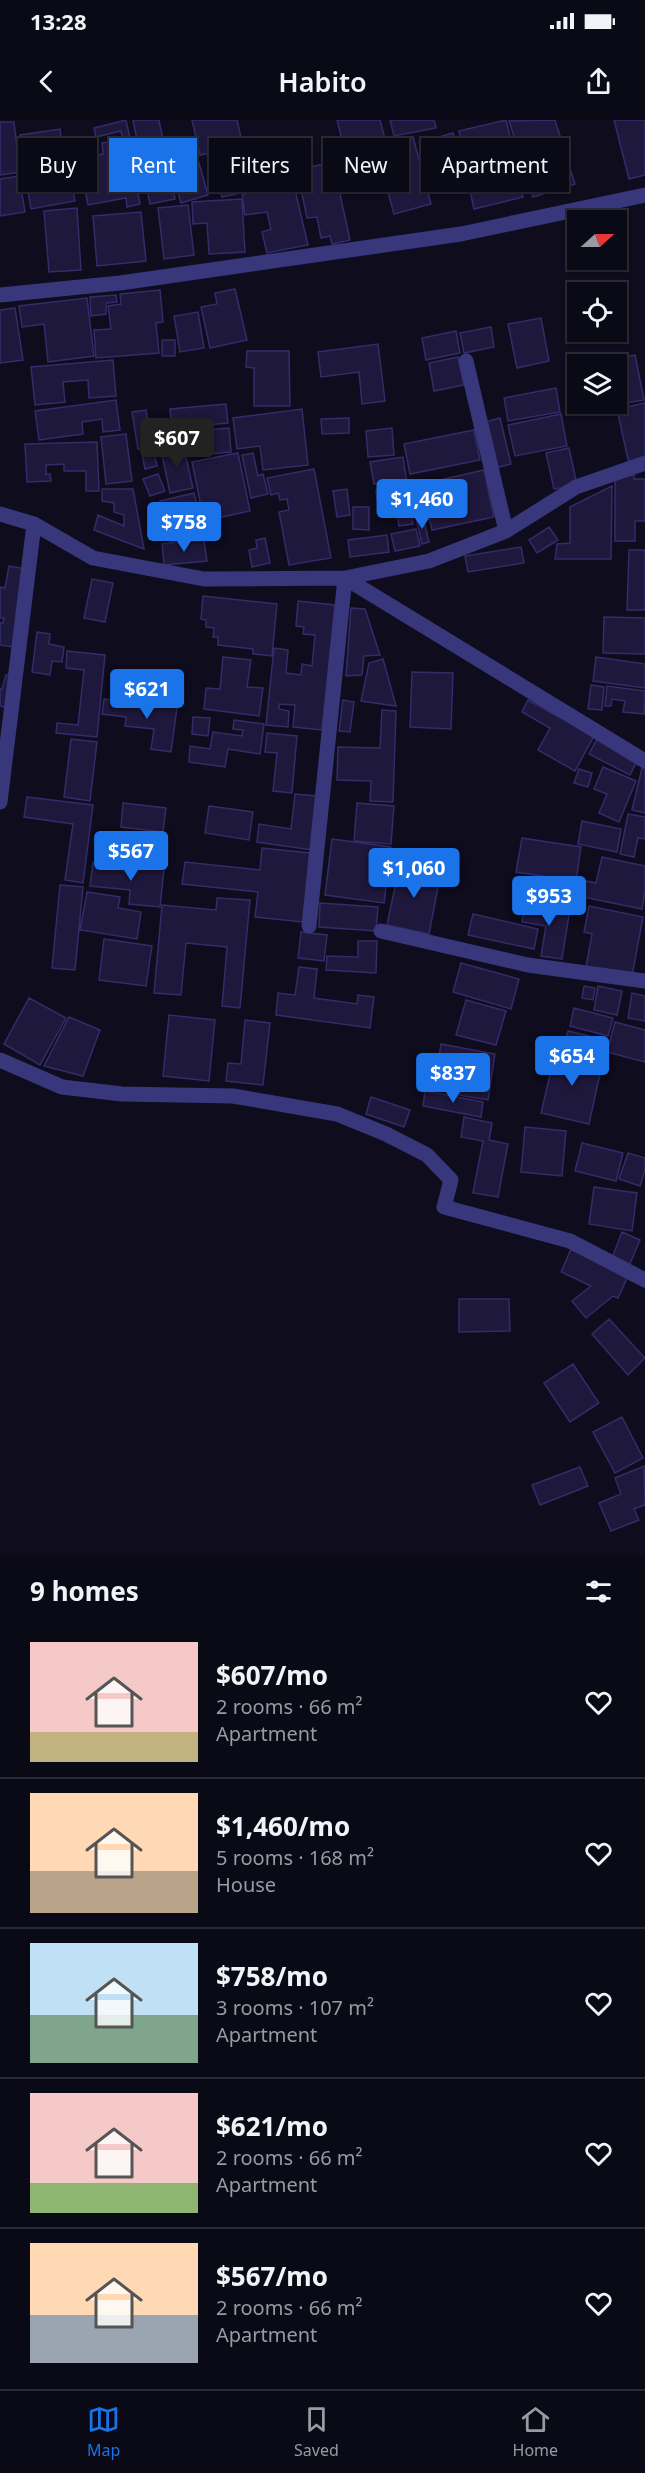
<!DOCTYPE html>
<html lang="en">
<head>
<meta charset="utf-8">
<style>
	:root { --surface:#0a0916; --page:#13121f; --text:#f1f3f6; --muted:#999aa1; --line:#2a2a35; --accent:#1a73e8 }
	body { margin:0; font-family:"Noto Sans",sans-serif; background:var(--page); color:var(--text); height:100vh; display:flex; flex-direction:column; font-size:22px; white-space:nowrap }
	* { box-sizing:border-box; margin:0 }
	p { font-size:20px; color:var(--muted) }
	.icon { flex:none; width:33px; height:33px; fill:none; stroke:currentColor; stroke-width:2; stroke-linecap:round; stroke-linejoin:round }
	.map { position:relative; height:1435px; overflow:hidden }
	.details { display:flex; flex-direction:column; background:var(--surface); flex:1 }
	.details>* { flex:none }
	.banner { position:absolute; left:18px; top:18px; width:609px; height:54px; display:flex; gap:12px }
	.needle { width:39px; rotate:69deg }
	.fabs { position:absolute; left:567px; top:90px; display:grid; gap:12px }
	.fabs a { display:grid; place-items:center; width:60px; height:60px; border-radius:0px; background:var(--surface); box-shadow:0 2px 4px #0004,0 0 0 2px var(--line); font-size:30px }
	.price { position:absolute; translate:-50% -51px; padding:0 14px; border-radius:6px; background:var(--accent); color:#fff; font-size:20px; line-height:39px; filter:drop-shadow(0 2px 3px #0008) }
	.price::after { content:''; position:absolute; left:50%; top:36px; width:18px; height:14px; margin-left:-9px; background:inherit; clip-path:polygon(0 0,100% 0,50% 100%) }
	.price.active { background:#222; color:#fff }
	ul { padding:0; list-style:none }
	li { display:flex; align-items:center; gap:18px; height:150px; padding:0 30px }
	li+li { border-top:2px solid var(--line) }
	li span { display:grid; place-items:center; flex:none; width:168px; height:120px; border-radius:0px; color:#555 }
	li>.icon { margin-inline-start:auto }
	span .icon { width:72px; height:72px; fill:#fffc; stroke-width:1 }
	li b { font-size:26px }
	h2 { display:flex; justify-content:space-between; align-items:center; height:72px; padding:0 30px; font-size:26px }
	.chip { padding:0 21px; border-radius:0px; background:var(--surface); box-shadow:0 2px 4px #0004,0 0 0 2px var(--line); font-size:21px; line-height:54px }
	.chip.active { background:var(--accent); color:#fff }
	.status { display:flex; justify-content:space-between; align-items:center; height:42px; padding:0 30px; background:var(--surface); direction:ltr }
	.status svg { height:16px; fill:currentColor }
	header { display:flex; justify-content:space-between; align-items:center; height:78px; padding:0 30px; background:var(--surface); font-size:27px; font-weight:600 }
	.menu { display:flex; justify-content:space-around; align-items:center; height:84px; border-top:2px solid var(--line); background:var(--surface); font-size:16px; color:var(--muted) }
	.menu a { display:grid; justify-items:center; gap:3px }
	.menu .active { color:var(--accent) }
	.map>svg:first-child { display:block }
	.building { fill:#1f183d; stroke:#352b69; stroke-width:1.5 }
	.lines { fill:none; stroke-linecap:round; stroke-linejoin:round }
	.street { stroke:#38377b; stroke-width:15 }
</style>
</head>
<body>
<div class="status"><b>13:28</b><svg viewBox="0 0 49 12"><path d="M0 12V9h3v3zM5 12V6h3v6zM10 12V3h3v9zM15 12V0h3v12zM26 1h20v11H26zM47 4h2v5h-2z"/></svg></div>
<header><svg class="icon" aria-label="back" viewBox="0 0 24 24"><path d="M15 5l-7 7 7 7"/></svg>Habito<svg class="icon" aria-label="share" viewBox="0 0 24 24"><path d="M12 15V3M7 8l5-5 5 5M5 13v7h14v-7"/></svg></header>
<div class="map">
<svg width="645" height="1435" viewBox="0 0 645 1435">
	<rect width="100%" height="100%" fill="#0e0c1d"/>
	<path class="building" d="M126,0L133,32L126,34L121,11L96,17L94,8Z
		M133,0H159L175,79L150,84Z
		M192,0H237L243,26L200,35Z
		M337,0H380L385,19L344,28Z
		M390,0H434L436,8L394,16Z
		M506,0L514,32L467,44L459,11Z
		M555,0L575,64L533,77L509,1Z
		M614,0H645V55L629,59Z
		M0,2H14L20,52L0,55Z
		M60,9L63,31L23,37L20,15Z
		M453,13L462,44L456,46L451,29L439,32L440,37L425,42L419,23Z
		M413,17L431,84L394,94L377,34L397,29L396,22Z
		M119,20L123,42L132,41L140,84L127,87L126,78L88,85L79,38L103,34L102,23Z
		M193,22L208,75L181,83L176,65L189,61L179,25Z
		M66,35L75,81L31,89L23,43Z
		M450,36L457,60L438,66L431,41Z
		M514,37L523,77L474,89L465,48Z
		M247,42L254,70L222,77L219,68L235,64L231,45Z
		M333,42L350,120L332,124L330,116L321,118L317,97L307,98L297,50Z
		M19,56L25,92L0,96V59Z
		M292,57L308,125L267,133L262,112L271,109L267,92L245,95L242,75Z
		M242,79L245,132L209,134L207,103L193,104L192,82Z
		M188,85L194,135L164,139L158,88Z
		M77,88L81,150L49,152L44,91Z
		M141,92L146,141L97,146L93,96Z
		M235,169L247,220L210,228L201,187L217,184L215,173Z
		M160,170L163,202L156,203L159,233L96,238L94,210L111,209L108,186L121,184L120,174Z
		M116,175L117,182L106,183V194L91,196L90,177Z
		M87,178L94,236L48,242L44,204L22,207L19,186Z
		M15,188L23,240L0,243V190Z
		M198,192L204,228L180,232L174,196Z
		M541,198L549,241L517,248L508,204Z
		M491,207L494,227L464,233L460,213Z
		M456,211L460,233L426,240L422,218Z
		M162,220H175V236H162Z
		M378,224L385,281L362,284L359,252L321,257L318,232Z
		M247,231H289L290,286H254V248L246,247Z
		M635,235L644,280L621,284L616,264V244H613L612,240Z
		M458,237L464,265L434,271L429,243Z
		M113,240L116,276L89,278L88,260L63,262L65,282L35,285L31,247Z
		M556,268L560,292L508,301L504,278Z
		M116,280L120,310L103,312L102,299L82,302L83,314L39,320L35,291Z
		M645,283V340L629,344L617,289Z
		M226,284L228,303L172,308L170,289Z
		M302,289L308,345L263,350L260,326L237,329L233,298Z
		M146,290L152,326L138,329L132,292Z
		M561,294L567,326L515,336L508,305Z
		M349,298V313L322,314L321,299Z
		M500,298L511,344L495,348L485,302Z
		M229,308L231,332L197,335L195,311Z
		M392,308L394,335L368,337L366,311Z
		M474,310L480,340L410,354L404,324Z
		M126,314L132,361L106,364L101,317Z
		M97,322L99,371H86V351H64V344L46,345V354H50L51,361L27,362L25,324Z
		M183,325L193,368L170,373L161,330Z
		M569,328L577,365L554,369L546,333Z
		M154,332L157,346L145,349L142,334Z
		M238,333L250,391L204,401L192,342Z
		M253,333L258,356L263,354L268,374L251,378L242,335Z
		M403,337L413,404L399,406L396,384L389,385L388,378L377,379L376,370L390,368L389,362L374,364L370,342Z
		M314,349L331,438L289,445L279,392L289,390L287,379L280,380L278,373L271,375L267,358Z
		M484,350L494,397L432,410L422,364Z
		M158,354L165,371L150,376L143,359Z
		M615,355H634V359H645V401H635V421H615Z
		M612,366L611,439H555L557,424L570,423V387Z
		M102,369H133L144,429L94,410L98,395L124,406V395L114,392V383L102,381Z
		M347,369L350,395L337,397L333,371Z
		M194,373L204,414L170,422L160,381Z
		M353,387H369V410L353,409Z
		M423,397L429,422L422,424L416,398Z
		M549,407L558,420L537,433L529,420Z
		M416,409L420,426L395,431L391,414Z
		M387,415L389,432L350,437L348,420Z
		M265,418L270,443L252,447L249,430L257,428L256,420Z
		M204,420L207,441L164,445L162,424Z
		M521,427L524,443L468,452L465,436Z
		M629,430H645V490H627Z
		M9,446L27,449L13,527L0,525V503H3L4,498H0V467L5,468Z
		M92,459L113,463L105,502L84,498Z
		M203,476L277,484L272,536L253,534V529L218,525V517H213L214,508L206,507V500L201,499Z
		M298,481L335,485L322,610L293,607L295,585L279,584V589L289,591L288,607L266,605L274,528L288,530L286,553L301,555L302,544L312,546L315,515L303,514L304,507L296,506Z
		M351,488L365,489L380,535L364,536L362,555L346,556Z
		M604,497L645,498V534L603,533Z
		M37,512L50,514L49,524L64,527L62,542L52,541L50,555L32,552Z
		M67,531L105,535L97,617L56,613L57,603L78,605L84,550L66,548Z
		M223,537L251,540L247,567L263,568L259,596L204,589L206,568L220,569Z
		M596,537L645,544V568L593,561Z
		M383,539L396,586L361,581L369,543Z
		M412,552L453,553L451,609L410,607Z
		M6,555L17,558L9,588L0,586V569H2Z
		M591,565L604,567L602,590L588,589Z
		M607,566L645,571L644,594L623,592L625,581L612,579L611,586H605Z
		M104,579L177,588L171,632L151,629L154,609L125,606L126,597L102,594Z
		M343,580L354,582L350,612L339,611Z
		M528,580L594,616L575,651L538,630L550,608L522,592Z
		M382,590L396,591L393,682L370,681L371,661L337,660L338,627L380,628Z
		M193,597L210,598L208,616L192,614Z
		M234,600L264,604L260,634L228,629L225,647L189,642L190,626L210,629L213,612L242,616L243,610L233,609Z
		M267,613L297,616L292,673L273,671L277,633L265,632Z
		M71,619L97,622L90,681L64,677Z
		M597,619L637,641L630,655L589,634Z
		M603,647L636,661L619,702L599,693L607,674L594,669Z
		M642,648L645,649V693L632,690Z
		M579,649L592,653L588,667L574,663Z
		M295,674L318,676L312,730L257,722L259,704L291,709Z
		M27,677L93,685L83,763L65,760L73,704L24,697Z
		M123,683L166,688L163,712L121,707Z
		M357,683L394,686L391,724L354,721Z
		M209,686L253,692L249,720L205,713Z
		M628,694L645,697V719L638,718L634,737L620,734Z
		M582,701L621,709L617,732L578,724Z
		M128,712L163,714L160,747L113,743L114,722L127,723Z
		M522,718L581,727L576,761L516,752Z
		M332,719L391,727L384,783L325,775Z
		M262,728L310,733L303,802L255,797L258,772L182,764L185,742L260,750Z
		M602,737L645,746V772L642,789L578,776L581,760L596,763Z
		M93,742L164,749L160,787L129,784L130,770L90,766Z
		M400,744L441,752L429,814L387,805Z
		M517,758L574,767L571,786L514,776Z
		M60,765L83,767L75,850L52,848Z
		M87,772L120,777L118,788L141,792L137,819L80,810Z
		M217,778L250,780L240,888L222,886L227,827L186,823L181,875L154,873L162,785L216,790Z
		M525,782L570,789L562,839L541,836L546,806L522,802Z
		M320,783L378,787L376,811L319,807Z
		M589,786L643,797L632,856L586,847L592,814L584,812Z
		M473,794L538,809L534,829L468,815Z
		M301,812L327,815L324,841L298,838Z
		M104,819L152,826L146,866L99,860Z
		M358,821H377L376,853L326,850L327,836L358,837Z
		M461,843L519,859L511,889L453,872Z
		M299,847L317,849L314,878L357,884L358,875L374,877L370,908L276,895L278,873L295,875Z
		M584,866L595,868L593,880L582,878Z
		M598,866L622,871L617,895L594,890Z
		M632,873L645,876V901L628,898Z
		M29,878L66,898L40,945L4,924Z
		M466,880L506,891L496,925L456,915Z
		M574,888L613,898L608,916L570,906Z
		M169,895L215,900L209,961L163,956Z
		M69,897L100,910L83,956L44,946Z
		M245,900L270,903L263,965L226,961L228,943L241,944Z
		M615,902L645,910V942L607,932Z
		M568,911L606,920L602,936L564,927Z
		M441,924L495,934L488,980L458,975L462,947L438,943Z
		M556,929L603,940L589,1004L541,993Z
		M425,971L483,982L481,997L423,986Z
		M371,977L410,990L404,1007L366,994Z
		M464,997L492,1003L489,1020L508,1024L498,1077L473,1073L483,1021L461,1017Z
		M525,1007L566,1011L562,1056L521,1052Z
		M582,1023L623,1033L616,1061L575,1051Z
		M628,1033L645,1038V1050L640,1066L619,1059Z
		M594,1067L637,1073L632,1111L589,1104Z
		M622,1112L640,1120L629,1146L612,1138Z
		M571,1129L628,1156L618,1178L613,1176L586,1198L572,1181L591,1166L561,1152Z
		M459,1179H509L510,1211L459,1212Z
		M609,1199L645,1238L628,1255L592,1214Z
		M573,1244L599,1283L570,1302L544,1263Z
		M622,1297L643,1338L615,1353L593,1312Z
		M644,1346L645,1385L634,1389L639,1400L611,1411L599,1383L621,1374L615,1358Z
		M580,1347L588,1366L540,1385L532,1365Z"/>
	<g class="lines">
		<path class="street" d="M0,175L120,163L461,114L645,75
			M466,241L506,411
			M0,394L34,404L93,438L204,459L345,458L429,441L506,411L576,367L645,343
			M345,458L645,641
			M0,682L34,404
			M309,806L345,458
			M381,811L528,845L645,861
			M0,940L62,967L122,974L233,976L337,994L386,1014L427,1035L451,1060L444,1087L570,1121L645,1160"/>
	</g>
</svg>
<div class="fabs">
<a><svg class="needle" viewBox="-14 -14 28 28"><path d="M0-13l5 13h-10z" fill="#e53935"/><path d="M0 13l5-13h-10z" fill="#999aa1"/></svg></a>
<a><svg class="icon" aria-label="locate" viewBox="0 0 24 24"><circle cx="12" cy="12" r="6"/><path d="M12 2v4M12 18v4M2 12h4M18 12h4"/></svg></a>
<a><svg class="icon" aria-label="layers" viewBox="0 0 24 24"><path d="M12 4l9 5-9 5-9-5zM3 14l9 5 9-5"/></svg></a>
</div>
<b class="price active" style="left:177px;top:349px">$607</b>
<b class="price" style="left:422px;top:410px">$1,460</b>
<b class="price" style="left:184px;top:433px">$758</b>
<b class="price" style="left:147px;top:600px">$621</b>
<b class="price" style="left:131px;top:762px">$567</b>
<b class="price" style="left:414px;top:779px">$1,060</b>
<b class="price" style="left:549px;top:807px">$953</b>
<b class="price" style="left:572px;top:967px">$654</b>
<b class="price" style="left:453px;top:984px">$837</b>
<div class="banner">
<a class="chip">Buy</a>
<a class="chip active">Rent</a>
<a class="chip">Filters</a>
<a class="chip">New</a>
<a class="chip">Apartment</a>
</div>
</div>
<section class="details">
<h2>9 homes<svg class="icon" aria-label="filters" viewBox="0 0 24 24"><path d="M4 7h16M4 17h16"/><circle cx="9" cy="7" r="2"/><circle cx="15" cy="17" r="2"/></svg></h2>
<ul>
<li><span style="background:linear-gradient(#f6c9c9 75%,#c2b280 0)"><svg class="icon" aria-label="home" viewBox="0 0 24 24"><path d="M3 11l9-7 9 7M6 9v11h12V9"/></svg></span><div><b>$607/mo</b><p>2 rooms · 66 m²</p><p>Apartment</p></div><svg class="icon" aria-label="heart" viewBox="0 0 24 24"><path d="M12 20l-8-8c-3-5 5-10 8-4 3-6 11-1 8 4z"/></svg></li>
<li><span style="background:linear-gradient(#ffd9b3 65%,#b9a48a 0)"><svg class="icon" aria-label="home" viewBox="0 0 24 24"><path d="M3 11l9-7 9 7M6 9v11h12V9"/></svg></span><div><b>$1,460/mo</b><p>5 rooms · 168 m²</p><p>House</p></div><svg class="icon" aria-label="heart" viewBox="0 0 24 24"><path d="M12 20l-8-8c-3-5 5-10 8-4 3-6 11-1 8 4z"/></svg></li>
<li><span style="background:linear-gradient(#bfe0f5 60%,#7fa58c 0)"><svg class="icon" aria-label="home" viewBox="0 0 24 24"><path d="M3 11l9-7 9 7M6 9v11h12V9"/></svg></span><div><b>$758/mo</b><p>3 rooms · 107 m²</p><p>Apartment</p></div><svg class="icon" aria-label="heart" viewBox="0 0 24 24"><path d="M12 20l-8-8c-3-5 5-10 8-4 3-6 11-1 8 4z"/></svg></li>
<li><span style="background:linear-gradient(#f6c9c9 75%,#8fb573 0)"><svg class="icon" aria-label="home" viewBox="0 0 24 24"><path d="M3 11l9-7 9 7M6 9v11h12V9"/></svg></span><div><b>$621/mo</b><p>2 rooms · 66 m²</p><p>Apartment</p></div><svg class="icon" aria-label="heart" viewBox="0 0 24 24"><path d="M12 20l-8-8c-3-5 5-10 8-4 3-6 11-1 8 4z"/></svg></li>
<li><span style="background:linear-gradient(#ffd9b3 60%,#9aa5b1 0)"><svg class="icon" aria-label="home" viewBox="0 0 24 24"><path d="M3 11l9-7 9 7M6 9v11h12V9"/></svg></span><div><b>$567/mo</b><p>2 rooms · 66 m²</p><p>Apartment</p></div><svg class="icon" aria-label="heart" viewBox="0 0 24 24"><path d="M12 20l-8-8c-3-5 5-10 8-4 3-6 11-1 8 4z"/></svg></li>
</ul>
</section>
<nav class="menu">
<a class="active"><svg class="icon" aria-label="map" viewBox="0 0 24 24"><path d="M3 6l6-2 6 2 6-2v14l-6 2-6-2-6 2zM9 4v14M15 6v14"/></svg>Map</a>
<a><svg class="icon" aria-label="saved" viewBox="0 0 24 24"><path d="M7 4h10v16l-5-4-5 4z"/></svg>Saved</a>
<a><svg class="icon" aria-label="home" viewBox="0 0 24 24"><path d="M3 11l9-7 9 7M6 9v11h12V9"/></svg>Home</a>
</nav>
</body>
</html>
